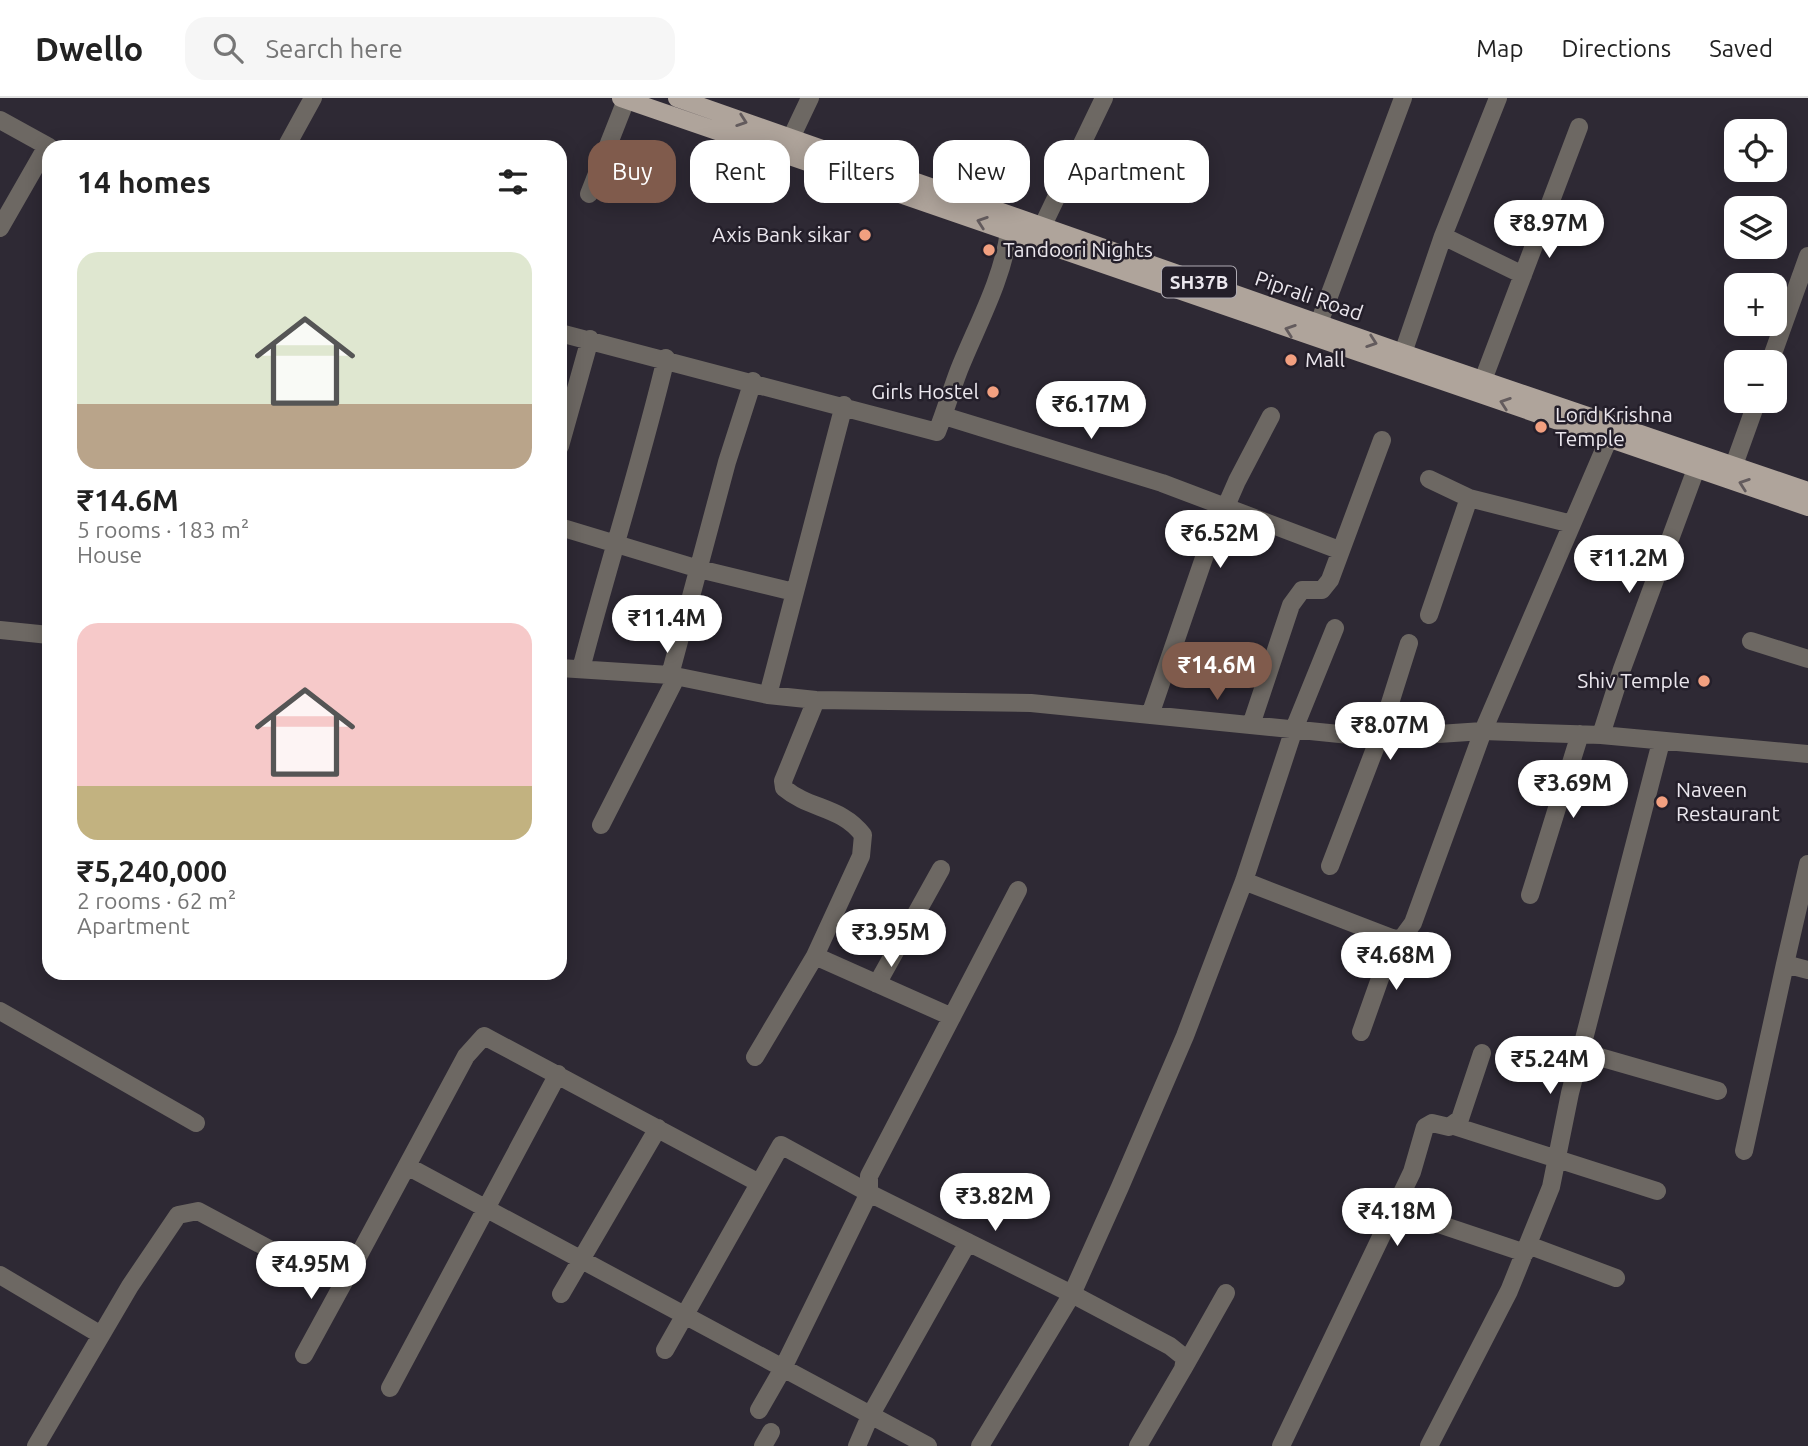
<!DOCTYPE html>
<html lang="en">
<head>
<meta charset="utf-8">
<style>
	:root { --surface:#fff; --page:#f6f6f6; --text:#222; --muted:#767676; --line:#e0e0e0; --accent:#805b4c }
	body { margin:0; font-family:Ubuntu,sans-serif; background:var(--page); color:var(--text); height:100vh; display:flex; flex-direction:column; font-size:26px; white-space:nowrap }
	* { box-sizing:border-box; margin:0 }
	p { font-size:23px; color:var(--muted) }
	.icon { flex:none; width:38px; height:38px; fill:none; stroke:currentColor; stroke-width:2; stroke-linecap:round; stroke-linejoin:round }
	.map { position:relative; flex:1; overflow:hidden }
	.drawer { position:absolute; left:42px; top:42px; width:525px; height:840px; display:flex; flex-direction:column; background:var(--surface); border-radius:21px; box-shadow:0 4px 18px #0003 }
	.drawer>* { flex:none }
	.banner { position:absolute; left:588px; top:42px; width:665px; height:63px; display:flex; gap:14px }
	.fabs { position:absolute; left:1724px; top:21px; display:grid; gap:14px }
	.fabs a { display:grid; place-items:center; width:63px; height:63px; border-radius:14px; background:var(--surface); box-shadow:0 4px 18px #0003; font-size:35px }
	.price { position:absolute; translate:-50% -60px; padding:0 16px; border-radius:24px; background:#fff; color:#222; font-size:23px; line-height:46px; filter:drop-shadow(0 2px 4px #0008) }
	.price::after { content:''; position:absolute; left:50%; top:42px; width:21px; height:16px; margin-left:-10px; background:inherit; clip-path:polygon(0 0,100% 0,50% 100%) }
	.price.current { background:var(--accent); color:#fff }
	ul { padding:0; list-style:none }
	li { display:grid; align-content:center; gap:14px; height:371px; padding:0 35px }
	li span { display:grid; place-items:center; height:217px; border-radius:21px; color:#555 }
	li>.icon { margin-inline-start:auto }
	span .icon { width:126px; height:126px; fill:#fffc; stroke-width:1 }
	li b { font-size:30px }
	h2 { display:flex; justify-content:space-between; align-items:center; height:84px; padding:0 35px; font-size:30px }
	.pill { padding:0 24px; border-radius:21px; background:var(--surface); box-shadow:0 4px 18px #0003; font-size:24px; line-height:63px }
	.pill.current { background:var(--accent); color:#fff }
	header { display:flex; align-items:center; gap:42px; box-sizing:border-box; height:98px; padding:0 35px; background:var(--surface); border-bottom:2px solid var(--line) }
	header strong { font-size:33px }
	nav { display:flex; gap:38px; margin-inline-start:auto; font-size:24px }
	.search { width:490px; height:63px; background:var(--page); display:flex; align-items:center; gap:18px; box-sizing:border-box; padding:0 24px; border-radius:21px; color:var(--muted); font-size:26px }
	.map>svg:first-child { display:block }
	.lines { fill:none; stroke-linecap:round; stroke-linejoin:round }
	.minor { stroke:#6d6863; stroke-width:18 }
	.primary { stroke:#afa49b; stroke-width:18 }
	.oneway { stroke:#635b5d }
	.poi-dot { fill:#f2a080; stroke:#241f2a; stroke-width:2.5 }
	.labels { text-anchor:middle; stroke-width:5; stroke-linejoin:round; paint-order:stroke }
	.shield { fill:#241f2a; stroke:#afabb3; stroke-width:2 }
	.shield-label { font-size:19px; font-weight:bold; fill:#ebe7ee }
	.poi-label { font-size:21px; fill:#ebe7ee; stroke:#241f2a; text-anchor:start }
	.street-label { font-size:21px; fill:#ebe7ee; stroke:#241f2a }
</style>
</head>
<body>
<header>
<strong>Dwello</strong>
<div class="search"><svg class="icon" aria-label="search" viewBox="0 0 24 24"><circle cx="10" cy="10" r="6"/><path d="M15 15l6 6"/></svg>Search here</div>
<nav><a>Map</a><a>Directions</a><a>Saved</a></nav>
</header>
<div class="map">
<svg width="1808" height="1348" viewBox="0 0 1808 1348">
	<rect width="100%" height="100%" fill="#2e2934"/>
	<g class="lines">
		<path class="minor" d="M0,22L49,49
			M791,40L810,0
			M286,49L313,0
			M589,96L626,2
			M1043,127L1104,0
			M0,130L47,48
			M1443,138L1523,177
			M1319,225L1403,0
			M560,235L937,334C945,314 951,293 959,272C977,227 1002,183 1009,134
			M1403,255L1443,138L1498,0
			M1770,264L1808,158
			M1483,282L1579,29
			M944,318L1162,385L1339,452
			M560,348L590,241
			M1734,367L1757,303
			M1429,381L1469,400
			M560,429L699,471L794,494
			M1429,517L1469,400L1572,426
			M0,532L49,537
			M1751,543L1808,561
			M560,570L670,577L768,597L816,602L1031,605L1379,640L1483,633L1601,637L1808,656
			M581,571C608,467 641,365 666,260
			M670,577L727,364L753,283
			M768,597L844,307
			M1150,617L1206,454L1237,383L1271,318
			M1251,627L1291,507L1302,492H1322L1330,482L1382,342
			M1601,637L1622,571L1696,371
			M601,727L677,578
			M1330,768L1379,640L1409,545
			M1244,783L1394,841L1402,840L1413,825L1483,633L1609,340
			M1530,797L1580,636
			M815,858L952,919
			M1785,866L1808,766
			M877,886L941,771
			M0,913L196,1025
			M1361,934L1394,841
			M1582,954L1718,993
			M755,959L815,858L861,758L863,737C841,708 810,712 784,690L783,683L816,602
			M1454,1028L1657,1093
			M1744,1053L1785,866L1808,872
			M407,1068L928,1348
			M1394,1111L1525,1155
			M1528,1147L1616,1180
			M0,1177L101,1237
			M561,1196L658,1030
			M665,1252L781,1047L869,1095V1078L1018,792
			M304,1257L351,1171
			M1183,1271L1226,1195
			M390,1290L558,976
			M759,1312L782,1272L869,1095L1072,1196L1170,1248L1185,1260L1183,1271L1138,1348
			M36,1348L130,1188L178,1117L198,1113L318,1177L339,1178L353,1168L466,958L484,938L759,1085
			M763,1348L771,1334
			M857,1348L870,1318L968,1144
			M980,1348L1072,1196L1120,1089L1185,938L1244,783L1294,631L1335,530
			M1281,1348L1412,1074L1425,1029L1432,1025L1449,1029L1460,1021L1482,955
			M1429,1348L1509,1193L1551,1089L1570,995L1661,644"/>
		<path class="primary" d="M621,0L1808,409
			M677,0L1403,255L1808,393"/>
	</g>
	<defs><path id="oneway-chevron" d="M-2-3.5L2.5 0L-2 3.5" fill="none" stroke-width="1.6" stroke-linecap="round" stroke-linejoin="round" transform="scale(1.75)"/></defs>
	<g class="oneway">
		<use href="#oneway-chevron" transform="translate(742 23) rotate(19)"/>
		<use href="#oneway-chevron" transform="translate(982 124) rotate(-161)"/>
		<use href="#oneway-chevron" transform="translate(1290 232) rotate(-161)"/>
		<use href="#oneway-chevron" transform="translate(1372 244) rotate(19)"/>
		<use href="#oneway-chevron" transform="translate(1505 305) rotate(-161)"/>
		<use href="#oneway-chevron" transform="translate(1744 386) rotate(-161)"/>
	</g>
	<g class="poi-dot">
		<circle cx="865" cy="137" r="7"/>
		<circle cx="989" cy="152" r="7"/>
		<circle cx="1291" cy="262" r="7"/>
		<circle cx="993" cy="294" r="7"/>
		<circle cx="1541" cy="329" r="7"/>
		<circle cx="1704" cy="583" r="7"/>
		<circle cx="1662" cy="704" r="7"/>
	</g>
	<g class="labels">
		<rect class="shield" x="1162" y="168.5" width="74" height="31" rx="5"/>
		<g class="shield-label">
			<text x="1199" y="191">SH37B</text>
		</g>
		<g class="poi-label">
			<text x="851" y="144" text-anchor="end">Axis Bank sikar</text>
			<text x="1003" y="159">Tandoori Nights</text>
			<text x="1305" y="269">Mall</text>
			<text x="979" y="301" text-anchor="end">Girls Hostel</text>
			<text x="1555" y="324">Lord Krishna<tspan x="1555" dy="24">Temple</tspan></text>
			<text x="1690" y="590" text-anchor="end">Shiv Temple</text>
			<text x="1676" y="699">Naveen<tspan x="1676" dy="24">Restaurant</tspan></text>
		</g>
		<g class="street-label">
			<text transform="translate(1309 198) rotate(19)" y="7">Piprali Road</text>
		</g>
	</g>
</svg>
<div class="fabs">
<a><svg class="icon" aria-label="locate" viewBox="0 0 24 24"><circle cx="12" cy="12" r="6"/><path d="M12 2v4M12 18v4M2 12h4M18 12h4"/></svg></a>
<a><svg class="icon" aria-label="layers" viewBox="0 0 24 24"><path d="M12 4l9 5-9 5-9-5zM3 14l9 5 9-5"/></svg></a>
<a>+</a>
<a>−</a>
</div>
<b class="price" style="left:1549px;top:162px">₹8.97M</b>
<b class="price" style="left:1091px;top:343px">₹6.17M</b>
<b class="price" style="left:1220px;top:472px">₹6.52M</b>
<b class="price" style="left:1629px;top:497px">₹11.2M</b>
<b class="price" style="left:667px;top:557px">₹11.4M</b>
<b class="price current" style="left:1217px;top:604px">₹14.6M</b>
<b class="price" style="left:1390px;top:664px">₹8.07M</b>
<b class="price" style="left:1573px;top:722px">₹3.69M</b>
<b class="price" style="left:891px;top:871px">₹3.95M</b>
<b class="price" style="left:1396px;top:894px">₹4.68M</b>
<b class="price" style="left:1550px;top:998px">₹5.24M</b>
<b class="price" style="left:995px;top:1135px">₹3.82M</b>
<b class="price" style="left:1397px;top:1150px">₹4.18M</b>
<b class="price" style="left:311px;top:1203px">₹4.95M</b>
<div class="banner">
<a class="pill current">Buy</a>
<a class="pill">Rent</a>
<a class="pill">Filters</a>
<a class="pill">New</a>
<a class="pill">Apartment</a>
</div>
<section class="drawer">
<h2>14 homes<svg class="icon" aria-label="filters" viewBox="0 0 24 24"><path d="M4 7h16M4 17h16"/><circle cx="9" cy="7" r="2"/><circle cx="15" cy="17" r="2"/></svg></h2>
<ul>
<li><span style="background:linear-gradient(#dfe7d0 70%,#b9a48a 0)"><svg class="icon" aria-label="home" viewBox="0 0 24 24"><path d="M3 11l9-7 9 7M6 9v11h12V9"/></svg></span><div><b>₹14.6M</b><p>5 rooms · 183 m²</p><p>House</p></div></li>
<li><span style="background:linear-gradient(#f6c9c9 75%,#c2b280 0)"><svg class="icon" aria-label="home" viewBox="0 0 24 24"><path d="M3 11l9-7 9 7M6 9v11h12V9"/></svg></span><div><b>₹5,240,000</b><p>2 rooms · 62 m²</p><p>Apartment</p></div></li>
</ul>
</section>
</div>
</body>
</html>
